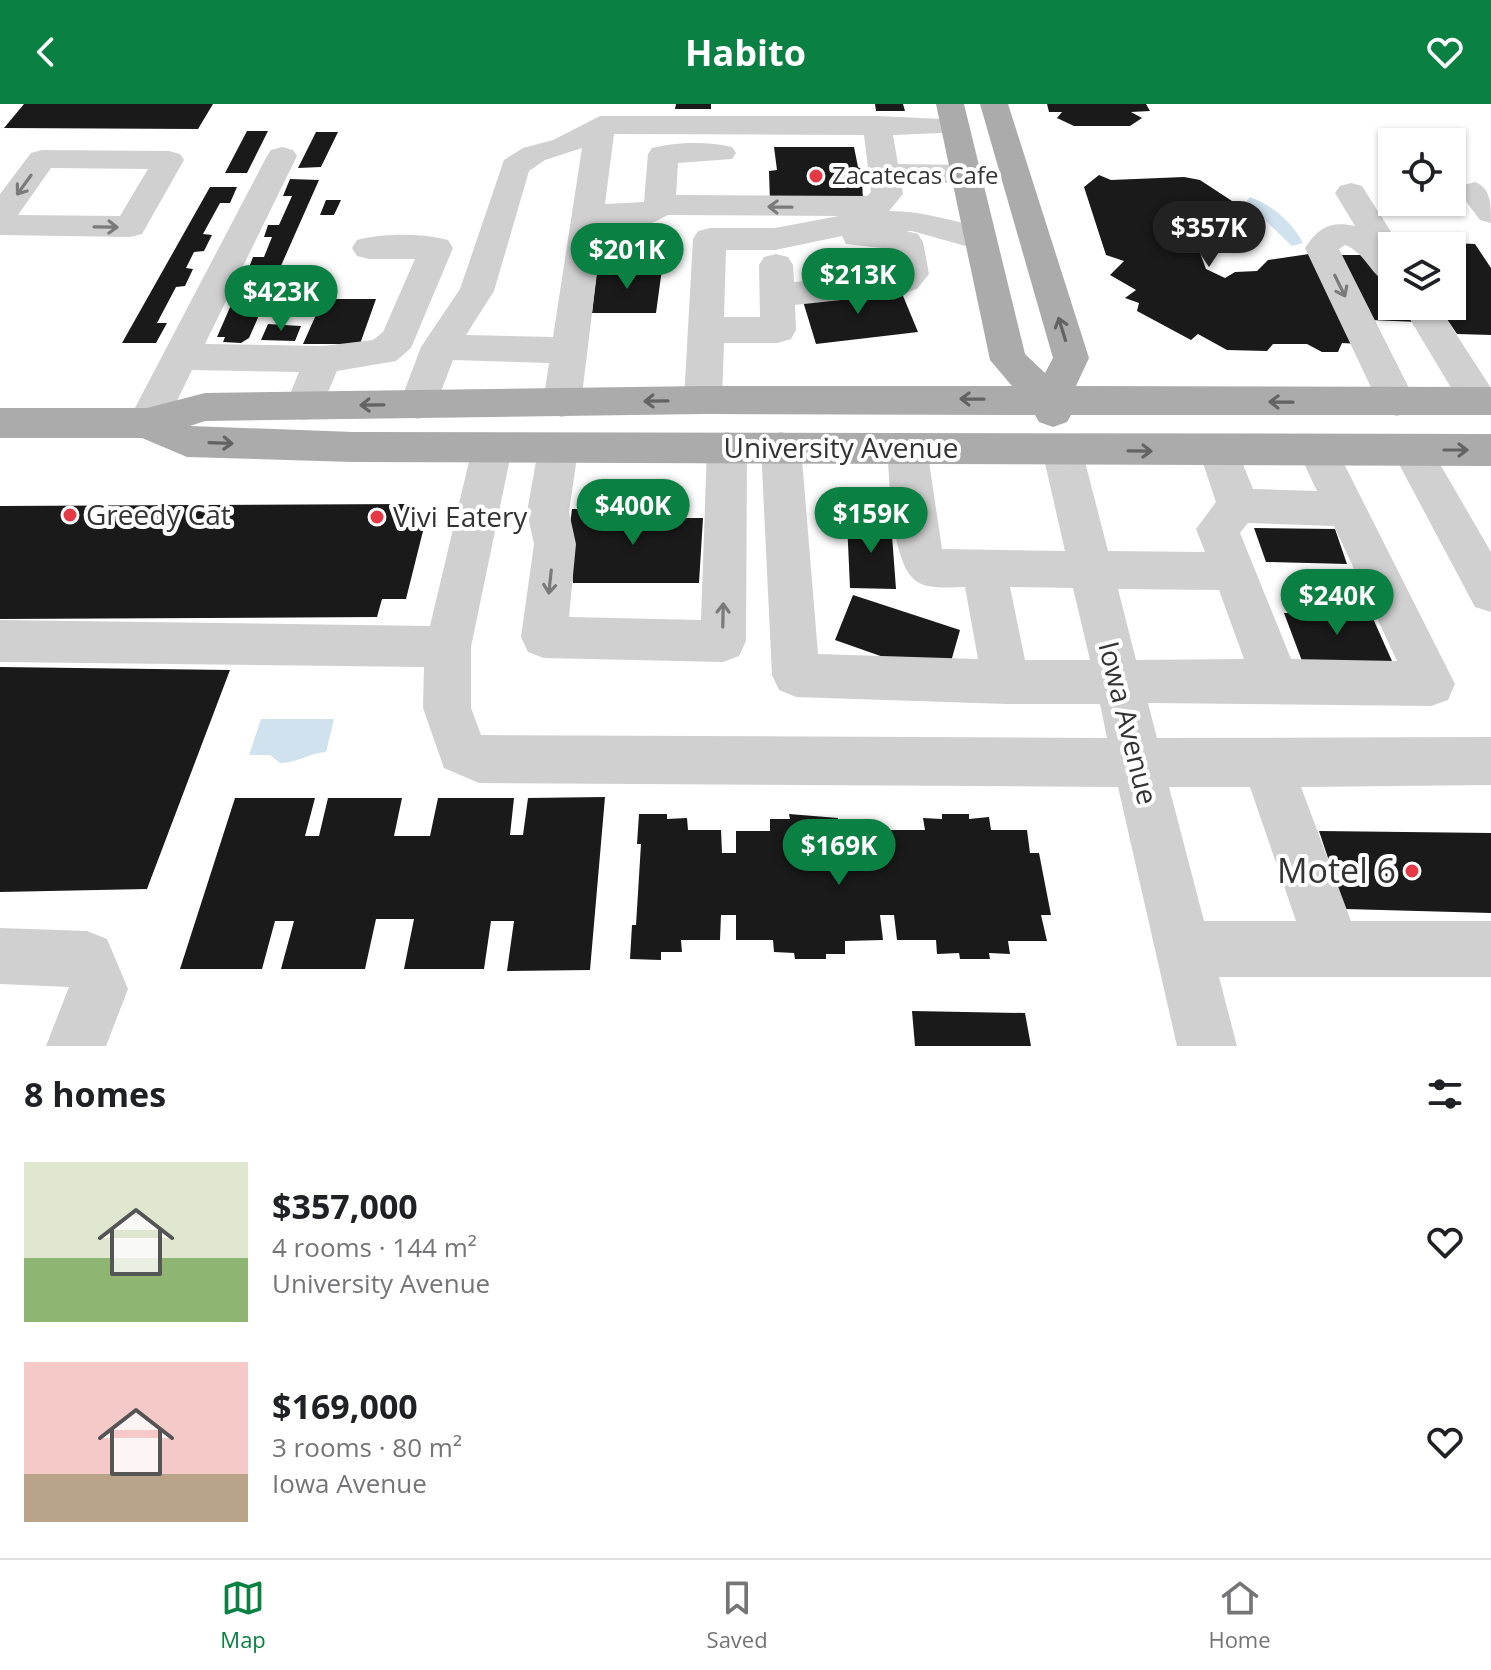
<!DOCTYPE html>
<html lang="en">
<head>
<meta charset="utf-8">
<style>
	:root { --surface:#fff; --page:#f6f6f6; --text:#202124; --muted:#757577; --line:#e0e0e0; --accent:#0b8043 }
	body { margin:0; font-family:"Open Sans",sans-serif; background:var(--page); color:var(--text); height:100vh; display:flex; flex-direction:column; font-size:30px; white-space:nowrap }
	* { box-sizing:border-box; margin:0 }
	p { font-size:26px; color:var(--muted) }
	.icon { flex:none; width:44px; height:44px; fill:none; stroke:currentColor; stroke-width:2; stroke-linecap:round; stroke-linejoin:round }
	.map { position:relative; height:942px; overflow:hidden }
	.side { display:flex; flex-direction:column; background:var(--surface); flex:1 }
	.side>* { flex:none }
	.buttons { position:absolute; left:1378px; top:24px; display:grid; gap:16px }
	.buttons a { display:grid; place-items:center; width:88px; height:88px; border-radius:0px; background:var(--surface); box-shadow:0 2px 6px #0004; font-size:40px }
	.price { position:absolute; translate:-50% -68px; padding:0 18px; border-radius:28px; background:var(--accent); color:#fff; font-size:26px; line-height:52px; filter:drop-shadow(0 2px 4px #0008) }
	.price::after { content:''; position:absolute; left:50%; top:48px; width:24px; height:18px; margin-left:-12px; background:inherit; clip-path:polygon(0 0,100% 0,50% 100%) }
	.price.selected { background:#222; color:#fff }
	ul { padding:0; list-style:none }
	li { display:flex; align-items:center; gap:24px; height:200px; padding:0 24px }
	li span { display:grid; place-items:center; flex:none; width:224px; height:160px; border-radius:0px; color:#555 }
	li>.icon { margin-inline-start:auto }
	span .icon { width:96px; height:96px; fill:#fffc; stroke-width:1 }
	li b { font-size:34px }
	h2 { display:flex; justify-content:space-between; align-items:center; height:96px; padding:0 24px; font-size:34px }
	header { display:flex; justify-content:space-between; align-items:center; height:104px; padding:0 24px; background:var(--accent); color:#fff; font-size:36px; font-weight:700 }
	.tab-bar { display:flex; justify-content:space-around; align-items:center; height:112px; border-top:2px solid var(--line); background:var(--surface); font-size:22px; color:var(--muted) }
	.tab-bar a { display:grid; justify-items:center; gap:4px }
	.tab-bar .selected { color:var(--accent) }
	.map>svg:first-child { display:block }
	.water { fill:#cfe2ee }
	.building { fill:#1a1a1a }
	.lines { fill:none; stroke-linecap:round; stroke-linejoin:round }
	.minor { fill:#d0d0d0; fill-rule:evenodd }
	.major { fill:#ababab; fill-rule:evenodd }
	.oneway { stroke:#7a7a7a }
	.oneway2 { stroke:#636363 }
	.poi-dot { fill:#e63946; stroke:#fff; stroke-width:3 }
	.labels { text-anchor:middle; stroke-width:8; stroke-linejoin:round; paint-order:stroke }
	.far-poi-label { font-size:24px; fill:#333; stroke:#fff; text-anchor:start }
	.street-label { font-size:28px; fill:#333; stroke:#fff }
	.poi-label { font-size:28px; fill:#333; stroke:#fff; text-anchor:start }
	.near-poi-label { font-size:34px; fill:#333; stroke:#fff; text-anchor:end }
</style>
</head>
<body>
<header><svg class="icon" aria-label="back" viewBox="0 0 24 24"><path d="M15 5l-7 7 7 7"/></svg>Habito<svg class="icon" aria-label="heart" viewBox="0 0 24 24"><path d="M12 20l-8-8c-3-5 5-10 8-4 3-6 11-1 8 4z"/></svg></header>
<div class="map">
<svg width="1491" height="942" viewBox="0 0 1491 942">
	<rect width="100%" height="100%" fill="#fff"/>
	<path class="water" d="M1250,93C1272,101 1292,118 1303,139L1292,142L1246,98Z
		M261,615H334L326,648C308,649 298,659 280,659L270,651H249Z"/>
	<path class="building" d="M24,0H213L198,25L4,24Z
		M676,0H711V5H675Z
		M875,0H903L905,7H876Z
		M1047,0H1146L1150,7L1131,8L1142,14L1130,22H1074L1057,14L1062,8H1049Z
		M247,27H268L247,69H225Z
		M316,28H338L321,63L298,64Z
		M774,43H854L858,63L865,68L862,75L863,98L770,99L769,67L777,66Z
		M1099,71L1111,76L1184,73L1200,76L1232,97L1241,117L1261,133L1240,142L1205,139L1199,146L1206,165L1225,174L1235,168L1257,167L1268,156L1309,150L1360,240L1342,239L1338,248H1322L1307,240H1273L1267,247L1227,246L1198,230L1191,236L1137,207L1139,199L1125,194L1136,186L1110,171L1124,157L1106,151L1084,83Z
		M290,75L319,76L249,234L241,239L223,238L225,233H217L231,201H246L258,174H245L253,153H264L272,133H264L268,121H279L292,92H283Z
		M210,83H237L230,99H220L203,130L212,131L204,147L194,148L186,164L193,165L185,182L176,183L157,219H167L156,239H122Z
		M326,96H341L334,111H320Z
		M1452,139L1475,140L1491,164V231L1457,230L1438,202H1452Z
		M1333,151H1377L1392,175V202H1409L1418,218L1370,216Z
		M597,165H662L656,209H592Z
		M901,187L918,228L816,240L802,194Z
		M282,194H315L310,209H277Z
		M323,195H376L360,240H303Z
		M268,220L301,222L295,237L261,236Z
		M407,400L400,423H424L406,495H382L377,513L0,515V402Z
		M572,405H661L662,414H703L699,479H573L572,467H564Z
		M847,417L891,418L896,485L850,484Z
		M1254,424L1335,425L1347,460L1266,458Z
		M853,491L960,526L946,575L835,536Z
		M1284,509L1371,510L1392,557H1302Z
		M0,563L230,566L147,785L0,788Z
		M605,693L590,866L507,867L514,817H491L484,865H404L414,815H376L365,865H281L294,817H275L262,865H180L235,694H315L305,732H319L328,694H402L394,732H430L438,694H514L510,731H523L528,694Z
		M639,710H667V715L687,714L688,726H721L722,749H736V727H770V715H790L789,710L838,714L839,727H874L875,749L890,748L889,726H925L923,714L942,715V710H969V715L989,713L991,726H1027L1030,749H1039L1051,811H1041L1047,837H1008L1010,850L989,849L990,855H960L959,849L937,850L936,836H897L894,811H880L883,836L845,837V850H826V855H795L794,849L774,848L773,836H736V811H721L720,836H681L682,848H661V856L630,855L632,821H636L641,740H637Z
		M1319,727L1491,729V809L1345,805Z
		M912,907L1025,909L1031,942H915Z"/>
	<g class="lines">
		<path class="minor" d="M600,12H877L965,16L970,22L965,28L893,31L898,60L966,61L977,63L981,70L977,77L966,79L901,78L903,90L889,107C924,107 958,118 992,127L997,135L992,143L980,146L912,127H906L918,130L923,138L929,170L917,185L905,189L795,201L796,226L791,235L778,239H724L722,296L717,306L703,310L689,306L684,296L693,135L698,127L710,124H775L839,112L668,111L652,119L603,120L581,299L576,309L562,313L548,309L543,299L549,259L453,256L432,311L418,315L404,311L399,301L421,243L460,185L504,56L523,44L553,36ZM614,30L864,31L871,88L867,92L676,91L678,59L732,55L736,49L732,43C708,37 676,38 652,44L648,50L644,98L605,100ZM582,44L553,233L466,231L494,187L529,67L545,56ZM842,132L846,140L891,145L894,167L794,178L793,161L788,153L776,150L764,153L759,161L760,213H724L726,146H775Z
			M282,43L293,46L297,52L205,240L323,242L373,236L383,228L415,155H369L357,152L352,144L357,136C383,129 422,129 448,136L453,144L411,244L396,257L337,267L318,312L304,316L290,312L285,302L299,268L192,266L161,330L147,334L133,330L127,319L267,52L271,46Z
			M42,46L169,47L180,50L184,56L142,130L130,133L0,131V90L31,49ZM51,64L148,65L120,112L18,111Z
			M1475,78C1491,84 1491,100 1491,119L1480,116L1459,88L1464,81Z
			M1351,79L1362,82L1400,142H1392V180C1371,175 1367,149 1345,141L1339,145L1416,298L1411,308L1397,312L1383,308L1378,298L1305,144C1319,123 1330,117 1355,122L1335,89L1340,82Z
			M1402,202H1438L1491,284V308L1479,311L1465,307Z
			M727,328L741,332L747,343L746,537L739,552L723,558L544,554L528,548L521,533L534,440L527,408L538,346L544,335L558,330L572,335L578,346L569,408L576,440L569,513L701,516L707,343L713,332Z
			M781,328L795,332L801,343L818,550L978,555L965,483C951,483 928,486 916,477C890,458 890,375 887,344L893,333L907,329L921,333L927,344L942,445L1065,447L1042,346L1048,335L1062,330L1076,335L1082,346L1108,447L1205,448L1196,425L1216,398L1199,347L1205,336L1219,331L1233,336L1253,385L1317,387L1298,347L1304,336L1318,331L1332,336L1455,580L1448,596L1431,602L1148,599L1157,634L1491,633V681L1301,683L1351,817H1491V873H1219L1237,942H1177L1118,683L479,679L444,664L423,604L424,563L0,558V516L430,522L472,345L478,334L492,329L506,334L512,345L471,543V604L481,631L1107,634L1100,600H1006L796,593L779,586L772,571L761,343L767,332ZM1248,419L1334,422L1397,557L1291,555L1240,429ZM1010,483L1073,484L1090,556H1025ZM1118,485L1219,486L1244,555L1136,556ZM1169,683H1250L1296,817H1204Z
			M1412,331L1426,336L1491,448V508L1475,503L1392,347L1398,336Z
			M0,824L87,827L107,835L128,885L106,942H46L69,883L0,880Z"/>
		<path class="major" d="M936,0H964L1025,250L1045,269L1053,254L980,0H1008L1089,254L1076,282L1491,283V311H1071L1067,318L1053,323L1039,318L1035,311L703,310L205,317L190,322L353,328L1491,330V362L353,358L187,353L142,334H0V304H147L205,289L703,282H1012L990,256Z"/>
	</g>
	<defs><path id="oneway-shaft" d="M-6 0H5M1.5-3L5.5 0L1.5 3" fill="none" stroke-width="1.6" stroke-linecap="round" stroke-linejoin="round" transform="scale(2)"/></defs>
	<g class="oneway">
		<use href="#oneway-shaft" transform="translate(24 81) rotate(126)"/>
		<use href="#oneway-shaft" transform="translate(780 103) rotate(-179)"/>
		<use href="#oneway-shaft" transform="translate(106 123) rotate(1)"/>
		<use href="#oneway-shaft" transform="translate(1340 182) rotate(64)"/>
		<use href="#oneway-shaft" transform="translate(550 478) rotate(96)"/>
		<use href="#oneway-shaft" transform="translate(723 511) rotate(-89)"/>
	</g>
	<g class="oneway2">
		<use href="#oneway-shaft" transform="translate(1062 225) rotate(-107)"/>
		<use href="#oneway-shaft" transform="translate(972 295) rotate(-179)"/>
		<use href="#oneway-shaft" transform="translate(656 297) rotate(179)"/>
		<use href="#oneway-shaft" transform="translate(1281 298) rotate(-179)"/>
		<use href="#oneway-shaft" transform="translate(372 301) rotate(179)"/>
		<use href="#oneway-shaft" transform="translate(221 339) rotate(2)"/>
		<use href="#oneway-shaft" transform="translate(1456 346)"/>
		<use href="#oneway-shaft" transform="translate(1140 347) rotate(1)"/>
	</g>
	<g class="poi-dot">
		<circle cx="816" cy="72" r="8"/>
		<circle cx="70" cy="411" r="8"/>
		<circle cx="377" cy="413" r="8"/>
		<circle cx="1412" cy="767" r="8"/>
	</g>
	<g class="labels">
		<g class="far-poi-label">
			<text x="832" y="80">Zacatecas Cafe</text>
		</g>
		<g class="street-label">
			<text x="841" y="354">University Avenue</text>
			<text transform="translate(1128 619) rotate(76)" y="10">Iowa Avenue</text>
		</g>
		<g class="poi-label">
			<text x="86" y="421">Greedy Cat</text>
			<text x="393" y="423">Vivi Eatery</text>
		</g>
		<g class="near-poi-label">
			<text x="1396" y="779">Motel 6</text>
		</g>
	</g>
</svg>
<div class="buttons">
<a><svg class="icon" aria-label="locate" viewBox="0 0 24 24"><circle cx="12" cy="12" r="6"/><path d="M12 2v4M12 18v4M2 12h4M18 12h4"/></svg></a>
<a><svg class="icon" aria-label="layers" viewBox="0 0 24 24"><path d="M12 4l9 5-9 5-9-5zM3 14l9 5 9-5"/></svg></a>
</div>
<b class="price selected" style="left:1209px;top:165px">$357K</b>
<b class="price" style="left:627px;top:187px">$201K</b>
<b class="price" style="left:858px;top:212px">$213K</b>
<b class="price" style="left:281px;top:229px">$423K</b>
<b class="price" style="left:633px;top:443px">$400K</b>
<b class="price" style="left:871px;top:451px">$159K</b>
<b class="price" style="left:1337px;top:533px">$240K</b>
<b class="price" style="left:839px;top:783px">$169K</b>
</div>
<section class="side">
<h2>8 homes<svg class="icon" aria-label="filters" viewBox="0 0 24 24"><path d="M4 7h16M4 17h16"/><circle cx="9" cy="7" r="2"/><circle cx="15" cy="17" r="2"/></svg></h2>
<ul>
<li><span style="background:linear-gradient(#dfe7d0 60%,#8fb573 0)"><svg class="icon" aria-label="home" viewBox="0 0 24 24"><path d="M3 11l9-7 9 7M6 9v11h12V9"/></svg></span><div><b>$357,000</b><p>4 rooms · 144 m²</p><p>University Avenue</p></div><svg class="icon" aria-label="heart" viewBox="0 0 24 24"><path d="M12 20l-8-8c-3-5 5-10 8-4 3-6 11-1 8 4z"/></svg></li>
<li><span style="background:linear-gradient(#f6c9c9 70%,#b9a48a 0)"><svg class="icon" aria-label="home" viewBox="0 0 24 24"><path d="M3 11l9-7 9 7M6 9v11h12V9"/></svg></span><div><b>$169,000</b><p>3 rooms · 80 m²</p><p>Iowa Avenue</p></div><svg class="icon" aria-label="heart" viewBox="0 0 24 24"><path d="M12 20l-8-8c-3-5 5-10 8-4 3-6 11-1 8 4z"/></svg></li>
</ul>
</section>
<nav class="tab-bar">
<a class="selected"><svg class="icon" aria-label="map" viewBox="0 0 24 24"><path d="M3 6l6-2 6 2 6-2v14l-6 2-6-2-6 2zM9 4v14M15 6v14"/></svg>Map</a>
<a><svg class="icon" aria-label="saved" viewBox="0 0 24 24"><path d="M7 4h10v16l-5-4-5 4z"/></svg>Saved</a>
<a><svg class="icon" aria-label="home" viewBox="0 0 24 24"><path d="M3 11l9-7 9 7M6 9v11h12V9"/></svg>Home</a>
</nav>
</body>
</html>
